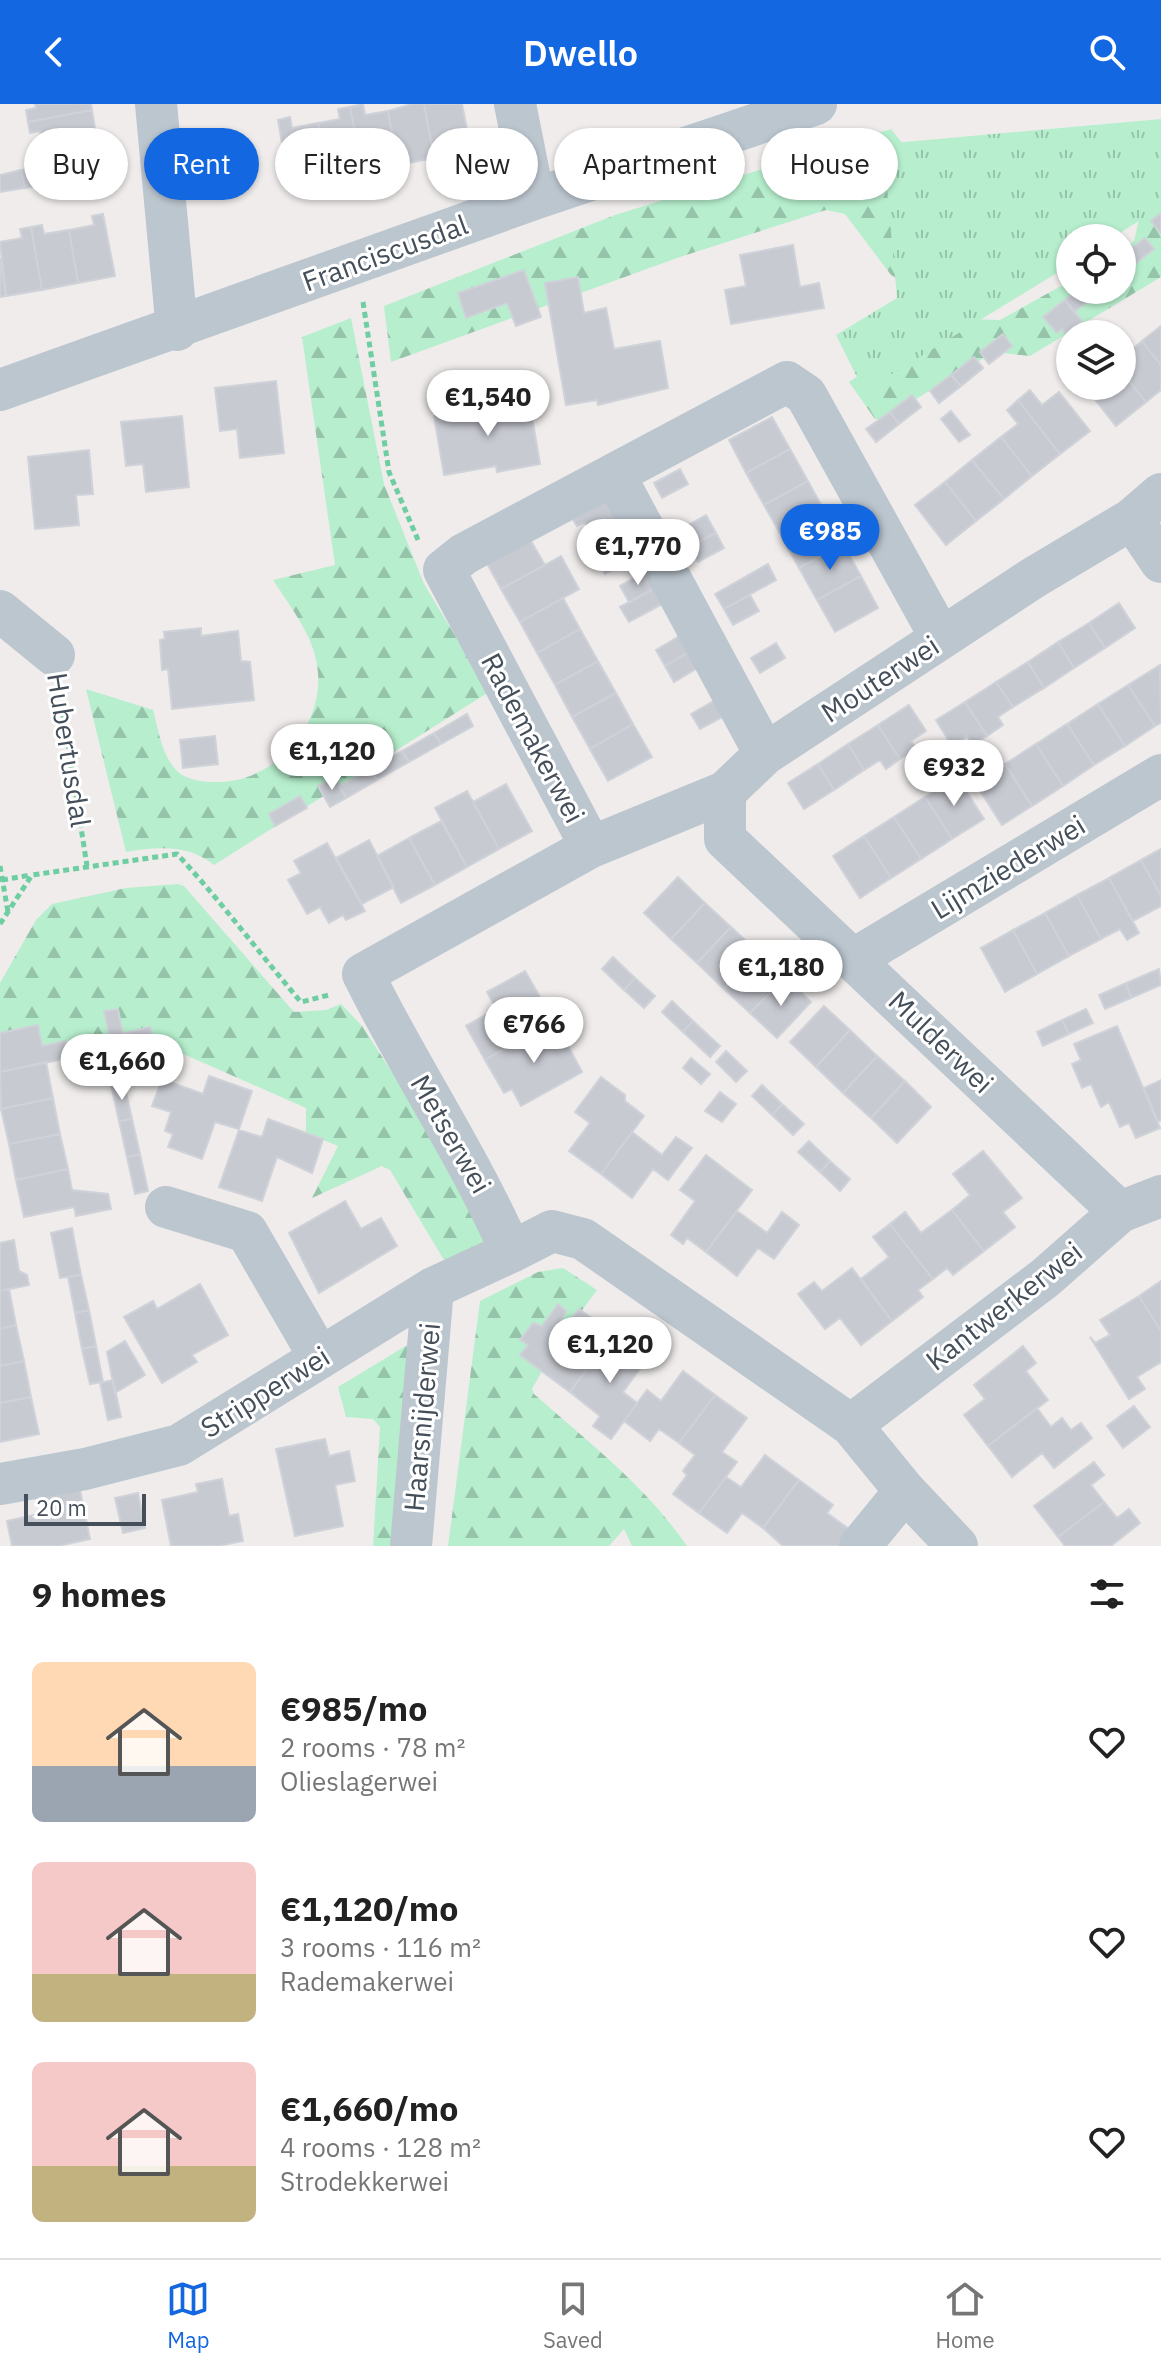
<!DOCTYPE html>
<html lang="en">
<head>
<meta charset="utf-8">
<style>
	:root { --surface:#fff; --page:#f6f6f6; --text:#222; --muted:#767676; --line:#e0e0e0; --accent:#1367e1 }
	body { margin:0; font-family:"IBM Plex Sans",sans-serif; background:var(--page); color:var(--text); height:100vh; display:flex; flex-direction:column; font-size:30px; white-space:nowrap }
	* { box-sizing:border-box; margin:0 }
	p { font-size:26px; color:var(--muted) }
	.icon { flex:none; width:44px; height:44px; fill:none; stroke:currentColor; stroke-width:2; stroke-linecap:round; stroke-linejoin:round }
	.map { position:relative; height:1442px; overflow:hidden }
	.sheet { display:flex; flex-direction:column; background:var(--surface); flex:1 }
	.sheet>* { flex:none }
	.top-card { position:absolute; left:24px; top:24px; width:1114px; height:72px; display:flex; gap:16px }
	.buttons { position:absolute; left:1056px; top:120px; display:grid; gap:16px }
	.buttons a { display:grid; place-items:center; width:80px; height:80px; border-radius:50%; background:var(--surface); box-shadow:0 2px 6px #0004; font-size:40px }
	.scale { position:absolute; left:24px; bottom:20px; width:122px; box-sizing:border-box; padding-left:8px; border:4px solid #444f5a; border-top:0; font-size:22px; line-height:28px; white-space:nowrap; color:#444f5a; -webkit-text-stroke:6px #fff; paint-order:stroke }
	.price { position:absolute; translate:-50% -68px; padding:0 18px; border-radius:28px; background:#fff; color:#222; font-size:26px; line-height:52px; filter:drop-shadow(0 2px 4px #0008) }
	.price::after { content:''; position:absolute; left:50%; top:48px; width:24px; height:18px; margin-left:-12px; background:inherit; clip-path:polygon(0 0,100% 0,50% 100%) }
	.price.active { background:var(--accent); color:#fff }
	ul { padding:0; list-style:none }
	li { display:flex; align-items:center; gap:24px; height:200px; padding:0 32px }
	li span { display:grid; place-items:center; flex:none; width:224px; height:160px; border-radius:12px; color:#555 }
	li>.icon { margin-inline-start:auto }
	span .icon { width:96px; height:96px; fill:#fffc; stroke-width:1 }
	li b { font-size:34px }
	h2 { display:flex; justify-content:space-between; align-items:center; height:96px; padding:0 32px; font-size:34px }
	.chip { padding:0 28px; border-radius:36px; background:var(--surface); box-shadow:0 2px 6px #0004; font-size:28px; line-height:72px }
	.chip.active { background:var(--accent); color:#fff }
	header { display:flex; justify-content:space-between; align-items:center; height:104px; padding:0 32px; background:var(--accent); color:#fff; font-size:36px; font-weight:600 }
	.dock { display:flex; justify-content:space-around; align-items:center; height:112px; border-top:2px solid var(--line); background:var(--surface); font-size:22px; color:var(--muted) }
	.dock a { display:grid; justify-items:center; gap:4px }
	.dock .active { color:var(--accent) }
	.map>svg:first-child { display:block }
	.forest { fill:url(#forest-firs) }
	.park { fill:url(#park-tufts) }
	.building { fill:#c8cad2; stroke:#cfd2d8; stroke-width:2 }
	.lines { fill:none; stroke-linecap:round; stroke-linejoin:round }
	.path { stroke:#6ecea2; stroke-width:5; stroke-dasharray:6 4; stroke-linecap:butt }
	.street { stroke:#bcc6cf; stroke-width:42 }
	.labels { text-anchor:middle; stroke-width:6; stroke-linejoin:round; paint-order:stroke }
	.street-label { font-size:28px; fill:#444f5a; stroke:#fff }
</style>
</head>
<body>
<header><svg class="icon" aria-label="back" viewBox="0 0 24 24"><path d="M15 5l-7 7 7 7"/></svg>Dwello<svg class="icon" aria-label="search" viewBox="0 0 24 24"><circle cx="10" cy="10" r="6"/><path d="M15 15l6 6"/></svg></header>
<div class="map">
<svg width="1161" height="1442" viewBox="0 0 1161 1442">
	<defs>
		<pattern id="forest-firs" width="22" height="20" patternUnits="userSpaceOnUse" patternTransform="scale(2)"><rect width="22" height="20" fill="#b7efce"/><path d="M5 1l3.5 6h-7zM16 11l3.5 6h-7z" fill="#96c4aa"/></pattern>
		<pattern id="park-tufts" width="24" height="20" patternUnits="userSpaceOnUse" patternTransform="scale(2)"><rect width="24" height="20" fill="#b7efce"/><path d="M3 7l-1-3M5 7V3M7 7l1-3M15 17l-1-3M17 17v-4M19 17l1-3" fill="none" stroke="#96c4aa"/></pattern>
	</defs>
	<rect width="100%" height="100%" fill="#efeceb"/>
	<path class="forest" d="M1161,21V173L1030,252L994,248L883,315H875L849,278L945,214L1000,216L1070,177V186H1122V145L1134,137Z
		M891,25L910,49L905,179L891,171L845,110L826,106L677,154L391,258L384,202L615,111Z
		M351,214L384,380L424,480L489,588L214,761C188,740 157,743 126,748L86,585L153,606C159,627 161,651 178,668C186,675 202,678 212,678C270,681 322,628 318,569C316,534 291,504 273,476L335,461L302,233Z
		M178,780L184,782L294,908L326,906L341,900L363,923L499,1137L456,1176L390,1066L382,1062L312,1094L338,1042L306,1029V1004L147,934L122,932L0,960V879L36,816L52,800L126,784Z
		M563,1164L597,1186L558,1239L532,1285L534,1290C589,1339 645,1381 687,1442H632L624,1425L609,1442H448L480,1197L538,1168Z
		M442,1220L416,1442H373L380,1323L373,1315L346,1313L338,1283Z"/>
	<path class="park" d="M1161,15V103L1112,134H1070V161L864,287L836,231L897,194L883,40Z"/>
	<path class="building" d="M35,0H91L92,6L28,18L26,6L36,4Z
		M363,0L365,11L388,7L398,61L362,67L350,3Z
		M412,0H424L434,54L398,61L388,7Z
		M424,0H462L471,47L434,54Z
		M350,3L362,67L328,73L318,19L340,15L338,5Z
		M92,6L98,43L45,53L40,27L30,29L28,18Z
		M290,13L292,24L318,19L328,73L289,80L278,16Z
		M94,54L97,73L62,79L58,60Z
		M46,62L50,80L25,84L21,66Z
		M21,66L25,84L0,88V71Z
		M1161,109V128L1160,129L1151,117Z
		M103,110L115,172L78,179L69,126L94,121L92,112Z
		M42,121L44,130L69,126L78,179L42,186L31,123Z
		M31,123L42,186L6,192L0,138L22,134L20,125Z
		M1145,134L1154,145L1130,164L1122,151Z
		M793,141L800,183L819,179L824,204L731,220L725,186L746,182L740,151Z
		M0,154L6,192L0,193Z
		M1122,154L1130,164L1122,170Z
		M524,166L541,213L516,222L507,199L466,214L458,189Z
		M578,173L584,209L606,204L614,245L660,237L668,284L598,301L597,296L566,301L545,179Z
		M1078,186H1094L1097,190L1074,208L1065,196Z
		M1065,196L1082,217L1067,231L1062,225L1057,229L1043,213Z
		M1161,222V261L1142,237Z
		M1003,230L1012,242L989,260L980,248Z
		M1142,237L1161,261V286L1146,298L1122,268V254Z
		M974,253L983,264L961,282L951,271Z
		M1122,268L1146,298L1116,322L1085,283L1122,282Z
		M951,271L961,282L939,299L930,287Z
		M276,277L284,349L240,354L237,325L220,327L215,284Z
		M1030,286L1042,301L1059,288L1090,327L1060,350L1018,296Z
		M912,291L921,303L899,320L890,308Z
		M529,295L540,360L497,368L496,362L444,371L434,312Z
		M1018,296L1060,350L1032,372L1001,333L1018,320L1007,306Z
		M951,307L970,331L959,338L941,315Z
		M890,308L899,320L876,338L866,325Z
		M182,312L189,383L146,388L143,360L126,362L121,318Z
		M772,313L790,345L746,369L729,336Z
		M1001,333L1032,372L1004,395L972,356Z
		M790,345L808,377L764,401L746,369Z
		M89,346L93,390L76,391L79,421L35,425L28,353Z
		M972,356L1004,395L976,417L945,378Z
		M680,365L688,380L662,394L654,379Z
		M808,377L825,408L782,433L764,401Z
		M945,378L976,417L946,441L915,401Z
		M603,389L620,420L594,434L585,418L577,422L568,408Z
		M825,408L843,440L799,464L782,433Z
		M706,411L716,429L689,443L680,426Z
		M620,420L638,452L605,470L587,438Z
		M716,429L724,444L698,458L689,443Z
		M527,430L545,461L501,485L484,454Z
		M843,440L861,472L817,496L799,464Z
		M561,452L579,485L520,518L501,485Z
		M768,460L776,476L724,505L715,490Z
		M647,467L655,484L629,498L620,482Z
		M861,472L878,504L835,528L817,496Z
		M655,484L664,499L629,518L620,503Z
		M750,491L759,507L733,521L724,505Z
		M563,494L580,525L537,549L520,518Z
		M1119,499L1135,524L1105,544L1089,519Z
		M1089,519L1105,544L1074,564L1058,538Z
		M201,524V532L238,527L241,557L250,558L254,596L172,605L168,565L162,566L160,536L165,535L164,528Z
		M580,525L598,557L555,581L537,549Z
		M681,531L691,547L665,562L656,546Z
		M1058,538L1074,564L1044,584L1028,558Z
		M776,539L785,554L760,569L751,554Z
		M691,547L699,563L674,578L665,562Z
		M598,557L616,589L572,613L555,581Z
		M1028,558L1044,584L1013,603L996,578Z
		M1160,561L1161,619L1155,622L1128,581Z
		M996,578L1013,603L998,613L1003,621L987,632L965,598Z
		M1128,581L1155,622L1125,642L1098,600Z
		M616,589L633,620L590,645L572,613Z
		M717,595L726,611L700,625L691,610Z
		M965,598L987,632L973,641L967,632L952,642L936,616Z
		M1098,600L1125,642L1094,661L1067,620Z
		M909,601L926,627L911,637L916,644L900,655L878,621Z
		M467,610L473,622L441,640L434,629Z
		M633,620L652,653L608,677L590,645Z
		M1067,620L1094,661L1063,682L1036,640Z
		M878,621L900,655L886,665L880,656L864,666L848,640Z
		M434,629L441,640L409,658L402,647Z
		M215,632L218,660L183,664L180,636Z
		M848,640L864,666L834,686L818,660Z
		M1036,640L1063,682L1032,702L1005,660Z
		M402,647L409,658L377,676L371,665Z
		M818,660L834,686L804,705L788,679Z
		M1005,660L1032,702L1002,721L975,679Z
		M371,665L377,676L346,694L340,682Z
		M335,673L346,694L330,703L318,682Z
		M957,673L984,715L952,735L925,693Z
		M506,680L532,727L499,745L473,698Z
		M467,687L499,745L467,763L435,704Z
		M300,692L307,704L275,722L269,710Z
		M925,693L952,735L921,755L894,713Z
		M894,713L921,755L891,774L864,732Z
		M441,717L467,763L435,781L409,734Z
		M864,732L891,774L860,794L833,752Z
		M409,734L435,781L401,799L377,752Z
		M369,736L394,783L362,800L336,754Z
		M327,739L365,807L346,816L343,811L329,819L320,803L307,810L288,776L301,769L294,757Z
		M1161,745V792L1141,756Z
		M1141,756L1161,792V802L1133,817L1109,774Z
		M678,773L705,799L671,835L644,809Z
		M1109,774L1139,829L1127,836L1120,825L1101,835L1077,791Z
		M1077,791L1101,835L1069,852L1045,809Z
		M705,799L731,823L697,859L671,835Z
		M1045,809L1069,852L1037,870L1013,826Z
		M731,823L758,848L724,885L697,859Z
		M1013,826L1037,870L1005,888L981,844Z
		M758,848L785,873L750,909L724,885Z
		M613,853L635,874L624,886L602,865Z
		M1159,865L1161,881L1131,894L1126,879Z
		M525,867L554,917L485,956L466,922L496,905L487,888Z
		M785,873L811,898L777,934L750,909Z
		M635,874L655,892L644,904L624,886Z
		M1126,879L1131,894L1105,905L1099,891Z
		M672,897L693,917L683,928L662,908Z
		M824,902L850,926L816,963L790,938Z
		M118,905L125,941L112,944L104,907Z
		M1086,905L1093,919L1069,930L1062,916Z
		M1062,916L1069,930L1043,942L1037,928Z
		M693,917L720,942L710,953L683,928Z
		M549,920L561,941L566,938L582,968L521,1002L512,985L504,989L485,956Z
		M38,921L42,942L65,937L69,954L0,968V929Z
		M1117,922L1160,1024L1136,1034L1129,1019L1120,1023L1109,998L1101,1003L1091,980L1082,984L1072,960L1081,956L1074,940Z
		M150,923L157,953L132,958L125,929Z
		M850,926L877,952L843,989L816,963Z
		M125,941L133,977L120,980L112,944Z
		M726,947L747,967L736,978L716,958Z
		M877,952L905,977L871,1014L843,989Z
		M691,954L710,970L701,980L683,964Z
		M46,958L53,994L1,1005L0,968Z
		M209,972L252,987L239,1025L215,1018L202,1055L168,1043L173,1030L165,1027L171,1008L152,1002L162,975L203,990Z
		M601,973L625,991V997L644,1012L601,1070L569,1047L590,1019L575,1008Z
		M1161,976V1016L1158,1018L1144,984Z
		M905,977L931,1003L897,1039L871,1014Z
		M124,979L132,1015L119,1017L111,981Z
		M762,981L782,1000L772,1011L752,992Z
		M720,988L736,1000L722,1018L705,1007Z
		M53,994L60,1030L9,1040L1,1005Z
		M782,1000L804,1020L793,1031L772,1011Z
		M132,1015L140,1050L127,1053L119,1017Z
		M268,1015L323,1035L312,1069L277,1053L262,1097L219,1083L239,1026L262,1033Z
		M632,1028L662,1051L676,1033L692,1044L668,1076L653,1065L632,1094L601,1070Z
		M60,1030L68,1065L16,1076L9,1040Z
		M809,1037L830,1057L820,1068L798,1048Z
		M983,1047L1022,1094L1003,1108L1015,1123L984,1147L952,1106L970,1091L953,1070Z
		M140,1050L148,1087L135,1090L127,1053Z
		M706,1051L752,1086L706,1148L687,1134L683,1140L671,1131L695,1097L680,1086Z
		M830,1057L850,1075L840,1087L820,1068Z
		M68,1065L72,1086L108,1090L111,1105L76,1112L74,1103L24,1113L16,1076Z
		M345,1097L361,1125L381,1114L397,1142L319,1189L289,1129Z
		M952,1106L984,1147L953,1171L947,1164L933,1175L890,1120L905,1108L921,1129Z
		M737,1107L767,1129L782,1108L799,1121L774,1155L758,1144L737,1172L706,1148Z
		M890,1120L933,1175L918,1186L923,1193L892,1217L861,1175L889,1153L873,1133Z
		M72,1124L81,1171L60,1174L51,1129Z
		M14,1136L19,1167L27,1171L29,1181L0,1187V1139Z
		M852,1164L892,1217L861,1241L840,1214L825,1225L798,1190L814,1178L822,1187Z
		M81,1171L89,1206L75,1209L68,1173Z
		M1161,1177V1227L1139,1192Z
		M200,1180L228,1231L192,1251L197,1258L162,1279L124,1213L153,1197L157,1205Z
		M9,1185L16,1221L0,1225V1187Z
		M1139,1192L1161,1227V1258L1137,1273L1145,1285L1129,1295L1090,1233L1095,1239L1110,1231L1100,1216Z
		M558,1200L566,1207L561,1216L567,1221L579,1205L613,1230L570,1288L520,1251L528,1241L520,1236L533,1219L542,1222Z
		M89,1206L96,1242L82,1245L75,1209Z
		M16,1221L24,1257L0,1262V1225Z
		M613,1230L647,1255L623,1288L637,1299L611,1335L593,1322L600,1312L570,1288Z
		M125,1237L145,1271L115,1289L107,1248Z
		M96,1242L103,1278L90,1280L82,1245Z
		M1023,1242L1036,1259L1026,1267L1048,1296L988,1342L964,1311L985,1295L974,1281Z
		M24,1257L31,1293L0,1299V1262Z
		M683,1267L715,1291L679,1339L659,1325L650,1337L624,1317L647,1286L661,1297Z
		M113,1276L121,1313L108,1316L100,1279Z
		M715,1291L747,1314L722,1348L737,1358L699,1409L673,1390L687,1371L683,1367L695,1351L679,1339Z
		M31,1293L39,1330L0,1338V1299Z
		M1134,1302L1150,1323L1123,1344L1107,1322Z
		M1037,1304L1051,1323L1062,1314L1071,1326L1081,1319L1092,1334L1054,1364L1042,1349L1012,1373L988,1342Z
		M325,1335L329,1352L349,1347L355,1377L335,1381L343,1422L295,1432L276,1345Z
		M765,1351L799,1376L763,1424L742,1409L727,1429L699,1409L726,1373L741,1383Z
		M1094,1358L1104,1371L1091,1381L1104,1398L1058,1433L1034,1402Z
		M222,1375L229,1412L238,1410L243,1437L218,1442H171L162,1396L198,1388L196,1380Z
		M799,1376L833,1401L827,1409L853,1428L842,1442H783L763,1424Z
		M80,1386L90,1435L58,1442H12L7,1417L47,1408L44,1393Z
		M138,1389L145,1424L123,1429L115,1394Z
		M1104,1398L1117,1414L1129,1405L1140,1419L1111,1442H1065L1058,1433Z"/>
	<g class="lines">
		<path class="path" d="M363,198L389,368L418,436
			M60,589L87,762
			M0,762L8,808
			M2,776L31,771
			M0,820L32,771L177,750C221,797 259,849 301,898L329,891"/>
		<path class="street" d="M156,0L177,226
			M515,0L534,95
			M0,286L534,95L816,0
			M614,370L765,650
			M1132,415L1161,458
			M0,507L54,551
			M941,534L806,291L787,278L464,450L444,466L591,743L363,870C410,965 469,1052 511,1148L552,1127L583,1135L851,1321L905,1387L957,1442
			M725,688V735L1120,1108
			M591,743L725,688L765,650L1033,474L1132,415L1161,390
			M854,855L1161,671
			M166,1103L247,1128L320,1254
			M851,1321L1045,1174L1120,1108L1161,1092
			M0,1380L85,1365L179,1341L433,1184L511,1148
			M411,1442L433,1184
			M860,1442L905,1387"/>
	</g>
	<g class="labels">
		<g class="street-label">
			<text transform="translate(385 149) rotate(-20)" y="10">Franciscusdal</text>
			<text transform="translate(880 575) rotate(-33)" y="10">Mouterwei</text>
			<text transform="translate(533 634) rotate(62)" y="10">Rademakerwei</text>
			<text transform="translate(69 646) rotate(81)" y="10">Hubertusdal</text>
			<text transform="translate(1008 763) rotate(-31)" y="10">Lijmziederwei</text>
			<text transform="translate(941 938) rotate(44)" y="10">Mulderwei</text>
			<text transform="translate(451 1030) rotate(60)" y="10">Metserwei</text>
			<text transform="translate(1004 1202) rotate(-38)" y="10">Kantwerkerwei</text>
			<text transform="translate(265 1288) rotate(-32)" y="10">Stripperwei</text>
			<text transform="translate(422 1313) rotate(-85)" y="10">Haarsnijderwei</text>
		</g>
	</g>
</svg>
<div class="buttons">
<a><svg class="icon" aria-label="locate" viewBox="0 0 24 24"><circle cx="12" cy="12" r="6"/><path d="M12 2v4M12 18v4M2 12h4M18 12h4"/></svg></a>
<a><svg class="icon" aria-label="layers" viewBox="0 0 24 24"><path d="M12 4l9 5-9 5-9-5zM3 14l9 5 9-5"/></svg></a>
</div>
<div class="scale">20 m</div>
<b class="price" style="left:488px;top:334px">€1,540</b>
<b class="price active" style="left:830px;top:468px">€985</b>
<b class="price" style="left:638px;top:483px">€1,770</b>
<b class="price" style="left:332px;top:688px">€1,120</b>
<b class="price" style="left:954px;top:704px">€932</b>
<b class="price" style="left:781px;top:904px">€1,180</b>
<b class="price" style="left:534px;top:961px">€766</b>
<b class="price" style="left:122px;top:998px">€1,660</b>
<b class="price" style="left:610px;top:1281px">€1,120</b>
<div class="top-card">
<a class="chip">Buy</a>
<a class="chip active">Rent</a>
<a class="chip">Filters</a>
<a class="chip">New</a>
<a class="chip">Apartment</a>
<a class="chip">House</a>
</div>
</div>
<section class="sheet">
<h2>9 homes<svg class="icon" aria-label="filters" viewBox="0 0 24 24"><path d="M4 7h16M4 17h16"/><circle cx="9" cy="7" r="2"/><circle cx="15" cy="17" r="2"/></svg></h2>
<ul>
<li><span style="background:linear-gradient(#ffd9b3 65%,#9aa5b1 0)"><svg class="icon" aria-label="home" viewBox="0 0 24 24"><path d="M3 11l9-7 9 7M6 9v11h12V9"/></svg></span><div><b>€985/mo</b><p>2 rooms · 78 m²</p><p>Olieslagerwei</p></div><svg class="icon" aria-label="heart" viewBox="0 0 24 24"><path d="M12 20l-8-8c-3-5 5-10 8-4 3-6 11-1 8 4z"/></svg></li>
<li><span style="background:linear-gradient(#f6c9c9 70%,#c2b280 0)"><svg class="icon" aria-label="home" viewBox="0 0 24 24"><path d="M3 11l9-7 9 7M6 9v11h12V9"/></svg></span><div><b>€1,120/mo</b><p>3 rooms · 116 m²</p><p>Rademakerwei</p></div><svg class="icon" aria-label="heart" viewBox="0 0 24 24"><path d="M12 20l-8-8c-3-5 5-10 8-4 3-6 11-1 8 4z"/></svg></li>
<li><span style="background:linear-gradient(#f6c9c9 65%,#c2b280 0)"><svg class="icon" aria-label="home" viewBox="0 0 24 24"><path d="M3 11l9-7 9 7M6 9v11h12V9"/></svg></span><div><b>€1,660/mo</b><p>4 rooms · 128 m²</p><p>Strodekkerwei</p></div><svg class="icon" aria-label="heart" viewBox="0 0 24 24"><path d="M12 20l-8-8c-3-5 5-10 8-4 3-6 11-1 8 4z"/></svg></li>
</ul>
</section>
<nav class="dock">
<a class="active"><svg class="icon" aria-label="map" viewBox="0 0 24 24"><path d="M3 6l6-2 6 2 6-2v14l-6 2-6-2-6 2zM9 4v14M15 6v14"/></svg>Map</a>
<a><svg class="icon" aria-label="saved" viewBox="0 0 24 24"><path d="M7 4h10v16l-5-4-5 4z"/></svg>Saved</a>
<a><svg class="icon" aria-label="home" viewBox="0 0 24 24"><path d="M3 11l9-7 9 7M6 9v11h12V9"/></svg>Home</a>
</nav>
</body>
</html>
